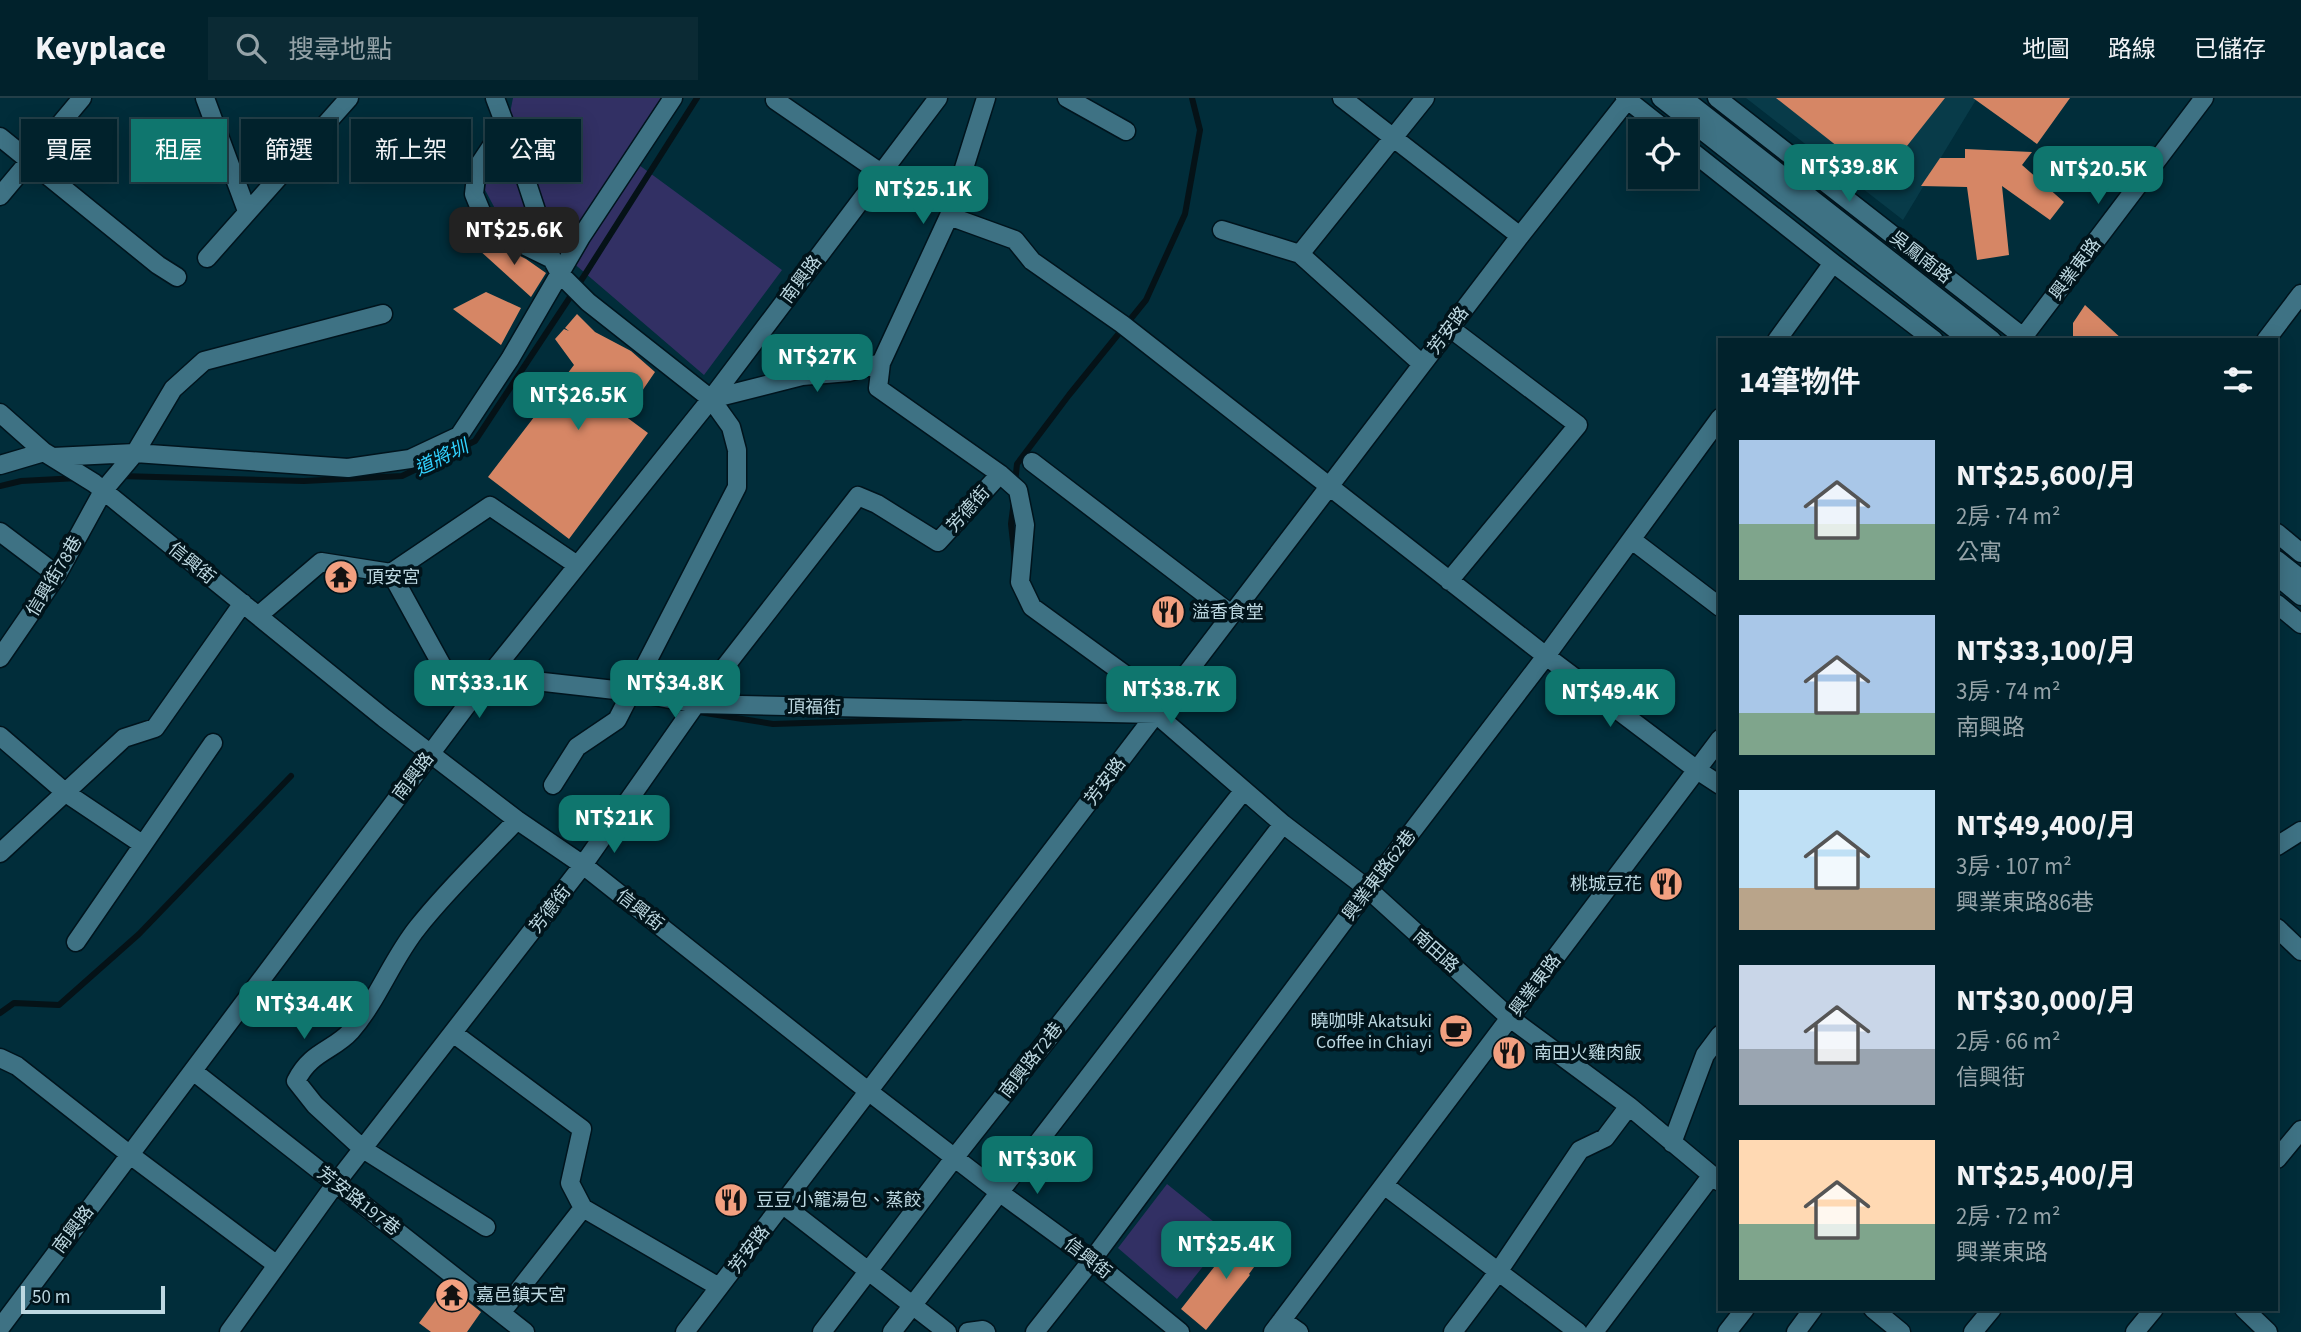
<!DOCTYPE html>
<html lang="zh-TW">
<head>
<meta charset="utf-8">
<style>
	:root { --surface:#01222c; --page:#0b2a34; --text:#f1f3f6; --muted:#96a4a9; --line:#233f48; --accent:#0f766e }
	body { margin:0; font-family:"Source Sans 3","Noto Sans TC",sans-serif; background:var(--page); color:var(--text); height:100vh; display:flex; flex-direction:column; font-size:26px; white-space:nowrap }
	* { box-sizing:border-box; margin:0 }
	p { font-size:23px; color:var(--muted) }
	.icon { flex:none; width:38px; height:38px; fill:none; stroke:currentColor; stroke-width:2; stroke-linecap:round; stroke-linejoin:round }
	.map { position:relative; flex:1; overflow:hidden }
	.sheet { position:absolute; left:1718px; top:240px; width:560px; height:973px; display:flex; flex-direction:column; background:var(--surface); border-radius:0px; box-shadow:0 4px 18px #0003,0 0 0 2px var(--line) }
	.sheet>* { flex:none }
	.hud { position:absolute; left:21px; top:21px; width:665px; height:63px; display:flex; gap:14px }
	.buttons { position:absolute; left:1628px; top:21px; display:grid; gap:14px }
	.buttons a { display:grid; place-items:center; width:70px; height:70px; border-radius:0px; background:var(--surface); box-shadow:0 4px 18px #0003,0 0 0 2px var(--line); font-size:35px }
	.scale { position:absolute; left:21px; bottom:18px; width:144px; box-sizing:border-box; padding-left:7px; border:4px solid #bdd8e1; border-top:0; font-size:19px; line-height:24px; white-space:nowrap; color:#bdd8e1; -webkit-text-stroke:5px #01141b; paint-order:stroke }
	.price { position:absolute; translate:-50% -60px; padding:0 16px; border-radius:14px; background:var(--accent); color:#fff; font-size:23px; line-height:46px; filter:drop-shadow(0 2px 4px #0008) }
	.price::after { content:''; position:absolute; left:50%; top:42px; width:21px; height:16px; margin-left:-10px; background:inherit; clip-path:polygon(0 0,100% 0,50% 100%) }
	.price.active { background:#222; color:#fff }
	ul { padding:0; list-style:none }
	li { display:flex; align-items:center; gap:21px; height:175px; padding:0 21px }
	li span { display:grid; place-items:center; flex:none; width:196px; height:140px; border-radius:0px; color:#555 }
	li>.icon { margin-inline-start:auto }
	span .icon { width:84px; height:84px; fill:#fffc; stroke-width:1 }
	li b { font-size:30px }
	h2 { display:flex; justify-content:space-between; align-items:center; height:84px; padding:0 21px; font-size:30px }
	.pill { padding:0 24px; border-radius:0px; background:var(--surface); box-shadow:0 4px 18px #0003,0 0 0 2px var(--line); font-size:24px; line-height:63px }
	.pill.active { background:var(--accent); color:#fff }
	header { display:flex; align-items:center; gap:42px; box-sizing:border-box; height:98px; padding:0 35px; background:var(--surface); border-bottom:2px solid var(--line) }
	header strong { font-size:33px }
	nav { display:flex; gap:38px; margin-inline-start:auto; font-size:24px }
	.search { width:490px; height:63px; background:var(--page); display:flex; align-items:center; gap:18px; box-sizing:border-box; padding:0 24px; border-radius:0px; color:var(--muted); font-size:26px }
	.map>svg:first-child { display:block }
	.built { fill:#083b49 }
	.green { fill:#323064 }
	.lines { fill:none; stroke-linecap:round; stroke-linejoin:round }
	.stream { stroke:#051217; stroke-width:6 }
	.building { fill:#d68665 }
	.minor-casing { stroke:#00141d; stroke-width:21 }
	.minor { stroke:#3e7284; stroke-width:18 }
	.labels { text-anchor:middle; stroke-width:7; stroke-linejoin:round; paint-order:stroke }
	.street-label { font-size:18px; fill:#bdd8e1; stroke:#01141b }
	.poi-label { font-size:18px; fill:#bdd8e1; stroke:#01141b; text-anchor:start }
	.water-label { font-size:19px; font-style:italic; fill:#31d1fe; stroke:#01141b }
</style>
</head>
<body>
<header>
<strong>Keyplace</strong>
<div class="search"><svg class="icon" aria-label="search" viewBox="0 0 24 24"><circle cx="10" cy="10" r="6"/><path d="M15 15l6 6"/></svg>搜尋地點</div>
<nav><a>地圖</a><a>路線</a><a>已儲存</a></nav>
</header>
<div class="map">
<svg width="2301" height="1234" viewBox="0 0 2301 1234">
	<rect width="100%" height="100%" fill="#012d3a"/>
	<path class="built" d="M1746,0H1977L1903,122Z"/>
	<path class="green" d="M513,0H661L624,56L782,172L704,277L557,151L499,118L485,92L488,63L506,35Z
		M1167,1086L1229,1136L1177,1201L1118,1150Z"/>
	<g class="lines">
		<path class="stream" d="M120,378L304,383L402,378L475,343L584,178L697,0
			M1015,385L1017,366L1069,297L1146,202L1185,116L1200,32L1192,0
			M0,388L21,383L78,380
			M1014,403L1011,426L1015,462
			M1129,590L1136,596L1132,614
			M699,614L773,626L960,620
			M0,915L14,905L59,907L139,836L291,678"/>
	</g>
	<path class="building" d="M1776,0H1945L1880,82Z
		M1973,0H2070L2037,46Z
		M1965,51L2032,54L2022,67L2064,104L2050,122L2002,88L2009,157L1977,162L1967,89L1921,88L1940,60H1965Z
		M491,141L500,148L526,161L546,175L531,199L478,151Z
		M486,194L521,210L501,247L453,211Z
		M2085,207L2123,242H2073V225Z
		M577,216L595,234L631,253L655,274L625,318L648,335L569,441L488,379L574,267L555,241L564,231L569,233L565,230Z
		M1266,1128L1279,1135L1249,1176L1250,1177L1206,1232L1181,1211L1222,1159L1238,1169L1246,1150Z
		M447,1187L481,1214L467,1234H431L419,1225Z"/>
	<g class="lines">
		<g class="minor-casing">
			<path id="minor" d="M205,0L247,113
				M495,0L526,82L552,161L560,176L588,204L711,301L802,278L849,274L881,265L878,290L1000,376L1018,392L1025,427L1020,484L1032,509L1164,605
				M776,0L775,2L881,75
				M1067,0L1126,33
				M1342,0L1520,138
				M1625,0L1667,33
				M1661,0L1969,242
				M1683,0L1992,242
				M1717,0L2027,242
				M505,28L477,70L474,96L483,118L505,138L552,161
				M0,39L158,167L177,179
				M1685,48L1833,165L1934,242
				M0,98L82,0
				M949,118L1015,142L1032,163L1122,226L1546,558L1697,672L1720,687
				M1222,132L1300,156L1422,266
				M1300,156L1425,0
				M207,160L349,0
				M1777,242L1833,165
				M2021,242L2204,0
				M2266,242L2301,196
				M881,265L949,118L986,0
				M0,315L44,354L94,385L384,620L517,722L583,767L868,993L999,1094L1092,1162L1180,1234
				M53,359L135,355L348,370L410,361L459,338L510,261L581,139L673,0
				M1032,364L1231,516
				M0,367L44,354
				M0,434L57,477
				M2277,435L2301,455
				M1632,442L1720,509
				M2277,462L2301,481
				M391,475L490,408L577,467
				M2277,478L2301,498
				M1449,483L1578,327L1450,230
				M2277,506L2301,526
				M259,517L321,464L391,475L445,573L633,594L696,606L1156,616L1283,726L1368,791L1510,920L1629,1008L1720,1084
				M0,560L57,477L103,393L135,355L173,291L204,263L383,216
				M0,638L66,695L142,746
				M553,687L577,649L617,622L737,389V352L731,329L711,301
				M2277,748L2301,733
				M0,755L124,640L155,630L243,505
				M2277,830L2301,853
				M76,844L213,645
				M453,935L582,1031L570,1085L583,1110L719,1189
				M0,960L17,968L129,1056L277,1167
				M193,973L525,1234
				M1672,1045L1705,957L1720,937
				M2277,1061L2301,1032
				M1384,1087L1578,1234
				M782,1106L947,1234
				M486,1129L363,1051L315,1007L296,983C311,953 333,953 351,933C378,902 392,861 418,829C448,791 484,757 517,722
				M1873,1211L1901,1234
				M2244,1211L2268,1234
				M501,1215L583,1110
				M1282,1222L1299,1234
				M0,1230L488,579L711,301L938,0
				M229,1234L336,1085L583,767L696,606L858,398L877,406L938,444L1000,376
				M685,1234L1520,138L1629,0
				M822,1234L955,1059L1244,692
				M892,1234L1283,726
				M968,1234L983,1232L986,1234
				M1035,1234L1092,1162L1368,791L1546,558L1720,320
				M1273,1234L1720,641
				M1453,1234L1498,1174L1580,1052L1605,1040L1629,1008
				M1594,1234L1712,1077
				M1727,1234L1745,1211
				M1796,1234L1813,1211
				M1973,1234L1992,1211
				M2135,1234L2154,1211"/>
		</g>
		<use href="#minor" class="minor"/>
	</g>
	<defs>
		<g id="temple-disc" transform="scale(1.75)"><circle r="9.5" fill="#f2a080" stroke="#01141b"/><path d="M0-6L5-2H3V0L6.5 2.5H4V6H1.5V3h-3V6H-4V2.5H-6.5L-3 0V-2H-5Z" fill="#111"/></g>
		<g id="restaurant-disc" transform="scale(1.75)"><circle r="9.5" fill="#f2a080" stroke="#01141b"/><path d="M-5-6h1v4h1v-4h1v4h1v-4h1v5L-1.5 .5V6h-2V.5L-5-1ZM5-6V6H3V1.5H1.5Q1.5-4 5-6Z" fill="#111"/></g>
		<g id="cafe-disc" transform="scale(1.75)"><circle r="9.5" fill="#f2a080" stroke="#01141b"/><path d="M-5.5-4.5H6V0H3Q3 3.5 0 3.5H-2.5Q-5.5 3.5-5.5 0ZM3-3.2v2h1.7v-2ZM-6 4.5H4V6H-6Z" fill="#111"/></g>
	</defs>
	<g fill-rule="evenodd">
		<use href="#temple-disc" x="341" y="479"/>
		<use href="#restaurant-disc" x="1168" y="514"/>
		<use href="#restaurant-disc" x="1666" y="786"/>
		<use href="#cafe-disc" x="1456" y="933"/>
		<use href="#restaurant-disc" x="1509" y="955"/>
		<use href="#restaurant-disc" x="731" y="1102"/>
		<use href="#temple-disc" x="452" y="1197"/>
	</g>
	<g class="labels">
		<g class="street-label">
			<text transform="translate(1921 159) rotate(38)" y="6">吳鳳南路</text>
			<text transform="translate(2075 171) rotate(-53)" y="6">興業東路</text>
			<text transform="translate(801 181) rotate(-53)" y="6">南興路</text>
			<text transform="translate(1448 232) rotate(-53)" y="6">芳安路</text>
			<text transform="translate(968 411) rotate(-48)" y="6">芳德街</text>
			<text transform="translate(192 465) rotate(39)" y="6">信興街</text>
			<text transform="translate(54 478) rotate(-59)" y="6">信興街78巷</text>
			<text transform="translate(814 609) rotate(1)" y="6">頂福街</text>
			<text transform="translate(413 678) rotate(-53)" y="6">南興路</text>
			<text transform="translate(1105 683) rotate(-53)" y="6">芳安路</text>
			<text transform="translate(1379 777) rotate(-53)" y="6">興業東路62巷</text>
			<text transform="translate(550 811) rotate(-52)" y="6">芳德街</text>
			<text transform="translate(640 812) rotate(38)" y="6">信興街</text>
			<text transform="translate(1436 853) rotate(42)" y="6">南田路</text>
			<text transform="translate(1535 887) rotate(-53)" y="6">興業東路</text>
			<text transform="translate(1031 962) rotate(-52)" y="6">南興路72巷</text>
			<text transform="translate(359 1103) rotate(38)" y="6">芳安路197巷</text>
			<text transform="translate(73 1131) rotate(-53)" y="6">南興路</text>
			<text transform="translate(749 1151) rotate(-53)" y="6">芳安路</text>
			<text transform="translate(1088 1160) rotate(38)" y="6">信興街</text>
		</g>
		<g class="poi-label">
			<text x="366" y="485">頂安宮</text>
			<text x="1192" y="520">溢香食堂</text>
			<text x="1642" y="792" text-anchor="end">桃城豆花</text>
			<text x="1432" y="929" text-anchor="end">曉咖啡 Akatsuki<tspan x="1432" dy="21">Coffee in Chiayi</tspan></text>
			<text x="1534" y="961">南田火雞肉飯</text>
			<text x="756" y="1108">豆豆 小籠湯包、蒸餃</text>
			<text x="476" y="1203">嘉邑鎮天宮</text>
		</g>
		<g class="water-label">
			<text transform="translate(441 359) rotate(-26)" y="7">道將圳</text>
		</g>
	</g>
</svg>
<div class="buttons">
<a><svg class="icon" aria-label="locate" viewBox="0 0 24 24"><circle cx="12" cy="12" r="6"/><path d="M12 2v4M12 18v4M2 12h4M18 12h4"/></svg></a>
</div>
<div class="scale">50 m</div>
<b class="price" style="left:1849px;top:106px">NT$39.8K</b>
<b class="price" style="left:2098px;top:108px">NT$20.5K</b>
<b class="price" style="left:923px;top:128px">NT$25.1K</b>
<b class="price active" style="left:514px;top:169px">NT$25.6K</b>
<b class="price" style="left:817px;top:296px">NT$27K</b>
<b class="price" style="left:578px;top:334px">NT$26.5K</b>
<b class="price" style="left:479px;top:622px">NT$33.1K</b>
<b class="price" style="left:675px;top:622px">NT$34.8K</b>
<b class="price" style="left:1171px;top:628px">NT$38.7K</b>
<b class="price" style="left:1610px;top:631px">NT$49.4K</b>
<b class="price" style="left:614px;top:757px">NT$21K</b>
<b class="price" style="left:304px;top:943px">NT$34.4K</b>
<b class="price" style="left:1037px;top:1098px">NT$30K</b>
<b class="price" style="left:1226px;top:1183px">NT$25.4K</b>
<div class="hud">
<a class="pill">買屋</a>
<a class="pill active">租屋</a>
<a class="pill">篩選</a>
<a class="pill">新上架</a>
<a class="pill">公寓</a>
</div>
<section class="sheet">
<h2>14筆物件<svg class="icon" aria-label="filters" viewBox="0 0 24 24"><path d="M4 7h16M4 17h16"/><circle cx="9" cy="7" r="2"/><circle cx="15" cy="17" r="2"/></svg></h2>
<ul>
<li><span style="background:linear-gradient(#a9c7e8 60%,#7fa58c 0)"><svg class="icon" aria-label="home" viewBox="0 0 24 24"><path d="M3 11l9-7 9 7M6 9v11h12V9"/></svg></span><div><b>NT$25,600/月</b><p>2房 · 74 m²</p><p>公寓</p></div></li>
<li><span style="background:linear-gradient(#a9c7e8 70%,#7fa58c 0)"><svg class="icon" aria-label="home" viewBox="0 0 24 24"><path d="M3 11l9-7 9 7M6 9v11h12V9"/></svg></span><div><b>NT$33,100/月</b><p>3房 · 74 m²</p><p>南興路</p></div></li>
<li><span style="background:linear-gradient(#bfe0f5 70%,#b9a48a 0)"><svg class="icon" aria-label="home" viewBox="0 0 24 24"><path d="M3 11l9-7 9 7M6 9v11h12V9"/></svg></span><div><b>NT$49,400/月</b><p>3房 · 107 m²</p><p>興業東路86巷</p></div></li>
<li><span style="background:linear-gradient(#c9d6e8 60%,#9aa5b1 0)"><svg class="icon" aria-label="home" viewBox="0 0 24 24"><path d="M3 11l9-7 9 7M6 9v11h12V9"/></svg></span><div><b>NT$30,000/月</b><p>2房 · 66 m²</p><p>信興街</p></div></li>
<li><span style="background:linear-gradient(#ffd9b3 60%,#7fa58c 0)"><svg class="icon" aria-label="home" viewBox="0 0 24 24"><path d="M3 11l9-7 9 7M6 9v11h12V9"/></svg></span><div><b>NT$25,400/月</b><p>2房 · 72 m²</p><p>興業東路</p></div></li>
</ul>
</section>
</div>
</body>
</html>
